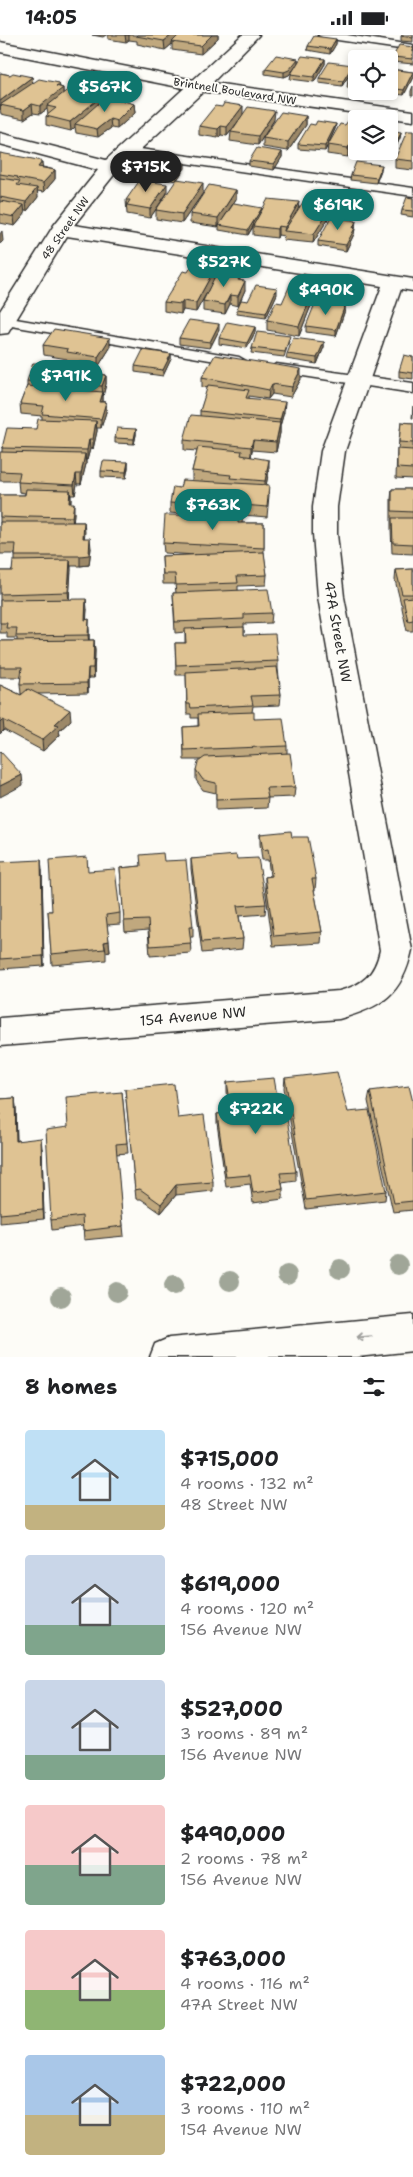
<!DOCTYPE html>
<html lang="en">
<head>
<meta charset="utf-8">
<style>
	:root { --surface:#fff; --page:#f2f2f2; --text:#202124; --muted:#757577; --accent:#0f766e }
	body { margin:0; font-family:"Shantell Sans",sans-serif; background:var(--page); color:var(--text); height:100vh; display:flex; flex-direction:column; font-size:19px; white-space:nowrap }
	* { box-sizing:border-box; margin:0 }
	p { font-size:16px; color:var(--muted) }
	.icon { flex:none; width:28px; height:28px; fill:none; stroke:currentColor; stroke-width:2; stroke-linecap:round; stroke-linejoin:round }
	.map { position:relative; height:1322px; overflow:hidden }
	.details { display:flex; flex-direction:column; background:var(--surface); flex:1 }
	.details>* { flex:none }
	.buttons { position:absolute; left:348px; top:15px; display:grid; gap:10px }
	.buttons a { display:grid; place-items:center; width:50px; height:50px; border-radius:5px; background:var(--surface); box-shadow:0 2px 8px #0003; font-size:25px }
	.price { position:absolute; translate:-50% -42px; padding:0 11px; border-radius:18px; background:var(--accent); color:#fff; font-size:16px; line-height:32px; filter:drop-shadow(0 1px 2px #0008) }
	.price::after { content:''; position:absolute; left:50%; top:30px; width:15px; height:11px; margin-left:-8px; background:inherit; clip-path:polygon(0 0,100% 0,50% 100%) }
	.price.active { background:#222; color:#fff }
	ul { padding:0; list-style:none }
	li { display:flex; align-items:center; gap:15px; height:125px; padding:0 25px }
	li span { display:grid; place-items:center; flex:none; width:140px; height:100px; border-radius:5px; color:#555 }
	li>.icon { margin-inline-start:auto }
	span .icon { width:60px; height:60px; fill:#fffc; stroke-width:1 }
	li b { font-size:21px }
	h2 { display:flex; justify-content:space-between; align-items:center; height:60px; padding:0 25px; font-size:21px }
	.status { display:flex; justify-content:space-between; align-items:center; height:35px; padding:0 25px; background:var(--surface); direction:ltr }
	.status svg { height:14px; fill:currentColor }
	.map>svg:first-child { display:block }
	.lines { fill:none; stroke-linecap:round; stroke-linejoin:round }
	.lane-casing { stroke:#2b2b2b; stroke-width:3 }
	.street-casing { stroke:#2b2b2b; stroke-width:3 }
	.secondary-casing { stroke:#2b2b2b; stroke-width:3 }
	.lane { fill:#fdfcf7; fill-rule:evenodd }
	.street { fill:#fdfcf7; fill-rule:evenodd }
	.secondary { fill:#fdfcf7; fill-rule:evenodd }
	.tree { fill:#a0a698 }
	.wall { fill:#c0a87e; stroke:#2b2b2b }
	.shaded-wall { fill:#9c8867; stroke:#2b2b2b }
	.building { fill:#dfc393; stroke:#2b2b2b }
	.oneway { stroke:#9e9e9b }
	.labels { text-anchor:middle; stroke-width:4; stroke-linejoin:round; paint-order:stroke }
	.far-street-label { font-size:11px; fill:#2b2b2b; stroke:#fdfcf7 }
	.street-label { font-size:14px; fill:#2b2b2b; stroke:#fdfcf7 }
</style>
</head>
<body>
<div class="status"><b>14:05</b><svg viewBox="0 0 49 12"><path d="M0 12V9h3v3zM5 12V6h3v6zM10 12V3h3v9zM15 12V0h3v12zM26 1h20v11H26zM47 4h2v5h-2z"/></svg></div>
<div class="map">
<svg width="413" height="1322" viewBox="0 0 413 1322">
	<rect width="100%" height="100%" fill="#fdfcf7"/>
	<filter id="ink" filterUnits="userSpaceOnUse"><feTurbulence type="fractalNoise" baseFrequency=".02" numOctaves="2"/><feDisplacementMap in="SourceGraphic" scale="10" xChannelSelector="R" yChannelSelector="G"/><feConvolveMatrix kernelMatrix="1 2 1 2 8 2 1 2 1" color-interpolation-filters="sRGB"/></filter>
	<g filter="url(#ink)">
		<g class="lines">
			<g class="lane-casing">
				<path id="lane" d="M318,0H347L413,10V16L324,3Z
					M126,112L413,153V161L122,119L120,116Z
					M4,282L239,322L246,326L239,330L0,289V283Z
					M276,329L413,348V358L271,336L269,333Z"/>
			</g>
			<g class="street-casing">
				<path id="street" d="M242,0H259L205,55L117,136L74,190L413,244V256L401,254L345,416L337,472V499L344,562L412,915C402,960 382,972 339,984L0,1011V983L339,956C363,950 375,939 380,915L318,562L313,499V472L321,416L382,251L67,201L11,293L8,298L0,299V276L54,190L98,135L0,109V98L106,125Z"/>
			</g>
			<g class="secondary-casing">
				<path id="secondary" d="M0,7L199,46L413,76V86L199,56L0,17Z
					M413,1280V1316L357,1322H150L155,1309L169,1303Z"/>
			</g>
			<use href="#lane" class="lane"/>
			<use href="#street" class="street"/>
			<use href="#secondary" class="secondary"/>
		</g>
		<g class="tree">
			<circle cx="398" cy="1230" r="10"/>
			<circle cx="340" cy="1234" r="10"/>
			<circle cx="287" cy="1240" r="10"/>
			<circle cx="230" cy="1246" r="10"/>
			<circle cx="174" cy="1250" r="10"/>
			<circle cx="117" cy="1257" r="10"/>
			<circle cx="61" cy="1262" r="10"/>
		</g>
		<path class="wall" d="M92,0H106L103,2Z
			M108,0H218V3L201,19L172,15V9L165,15L137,9V6L129,5L126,7L108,4Z
			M413,0V7L401,6V1Z
			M336,4V9L330,19L307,15L308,11Z
			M413,12V29L393,27V22Z
			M298,24V27L325,24V29L314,47L290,44L291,39L294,33L289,40L284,42L265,39V34Z
			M356,30V54L347,53L348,44Z
			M389,34L413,37V42L404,60L379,57L389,56Z
			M352,35L342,51L319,48V43Z
			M1,38L10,40L32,42L33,48H59L60,52L63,53V58L102,61L103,65L134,69L135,78L117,94L111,93L98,102L76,98L75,92L71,96L46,90V81L48,80L47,74L40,79L33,78L24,84L1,79L0,75Z
			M413,51V61H411V56Z
			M243,79L274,85L258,110L230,106L231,97L236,89L227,101L221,100L218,103L199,100V91Z
			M306,81V90L288,116L263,112V103Z
			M356,88V121L349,120L348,122L327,119L328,110L345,90Z
			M336,89L335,94L325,116L298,114V109L315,90Z
			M413,96V135L395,133V124Z
			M401,98L400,103L391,123L364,120V116H389Z
			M282,117V122L274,135L249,131V126Z
			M0,118L43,132L55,135V144L44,157L37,156L38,162L27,176H24L25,179L15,191L0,188Z
			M185,133L176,146L148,141V136Z
			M381,135L376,148L350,145L351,140Z
			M156,147L167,158L150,183L127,179L126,165Z
			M236,155V164L218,192L190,188V179Z
			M203,158L182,188L156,184V175Z
			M413,163V182L401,180L402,175Z
			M332,170L331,179L313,208L283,205L284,201L278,200L277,203L253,200V192L248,200L219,195V190L262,173V175L298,174Z
			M356,191L355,194L354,199L346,216L318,211V206Z
			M240,240V245L245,255L238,271L230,269L225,279L203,276V266L208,255L196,277L183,275L181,279L164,276V267L214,243Z
			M277,259L266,283L237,279V274L248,266Z
			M314,263L299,301L267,295V285Z
			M345,270V275L336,301L306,297V291Z
			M255,292V297L247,313L219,309V303Z
			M219,295L210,313L179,309V303Z
			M289,306L284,322L251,318L252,313Z
			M324,307V312L317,329L286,324L287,319Z
			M43,310L110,313L98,332V339L106,340V349L103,361V367H106V377L101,393H97V396L93,414H90L87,425H86V429L81,449H77L75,460H71V468L74,478L73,487H84V503L91,513L89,530L80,531H71L69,564L87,574L86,584L89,595V605H94L95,616L94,643H88V658L38,659L71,685L59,696L60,700L43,716L4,695L0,699V650L21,660L22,659H21L20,649L21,642H0V606H17V603H7V598H0V536H12L15,526V519H0V460H25V458L19,457L18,446H0V418L2,417V413L36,394L42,384V381L21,379L20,369L27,351V346L60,329L67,326V324L44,320Z
			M171,319V324L163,341L135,337V331Z
			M413,322V344L399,342V336Z
			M202,342L301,344L291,362L272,359L268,364L249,361V363L284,377L280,391V398L276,417L252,415L251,422L269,435L266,450L269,460L267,482L243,480L242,488H264V519L267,540L266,550L238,551V555L272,578L271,588L244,589V600L278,626V634L281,660L280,670L253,671L252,677L254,684L287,711V718L295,752L294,762L268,763L267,773L216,775V758L203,755L196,745V735L201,725H184L183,692L198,691V683H191V679H187L186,640H176L175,608H185V597L175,598L173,558H176L175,549H163L162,521L196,520L164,518L163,508L181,480V479L170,478V468L180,453L192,446V436L197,416L184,415V405L200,381V376L208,353L202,352Z
			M413,371V383H412Z
			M401,387L413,388V444L396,443L397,414H398Z
			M136,394V400L134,409L115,408V403Z
			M128,427V433L126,443L101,442V436Z
			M412,449H413V519L392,518L391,493V464L392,454H412Z
			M413,534V596H407L402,573V569H401L395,545L396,535Z
			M260,799L292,802L316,844L315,855H314L322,897L321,908L273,911L265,852V842L270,841L268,825H262L260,809Z
			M191,824H237L266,869L265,879L239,881L243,904L242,914L202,918L191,834Z
			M164,826L193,892V902H190L191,918L150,921L148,895L125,897L120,833L141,831Z
			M0,827L42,835L44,931L0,934Z
			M88,836L120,878V889L107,890L110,916L106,917V925L52,930L48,876H52Z
			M285,1043L348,1077L386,1156L385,1165L306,1174L284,1053Z
			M227,1047L281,1084L296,1137V1146L282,1148L283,1154V1164L253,1168L250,1149L226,1152L217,1088V1079L230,1077L227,1057Z
			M125,1054L178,1083L213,1147V1156L176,1160L161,1178L141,1164H136Z
			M370,1056L413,1067V1175L393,1177L368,1066Z
			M122,1057L128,1118L116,1119L124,1201L84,1205L83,1191L52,1195L51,1185L68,1092Z
			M15,1063L16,1073L17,1106L42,1113L44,1184L0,1188V1064Z"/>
		<path class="shaded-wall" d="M125,0H129V5L126,7Z
			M172,0H182L172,7V9L165,15L164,6Z
			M212,0H218V3L201,19V11Z
			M336,4V9L330,19V14Z
			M298,24V29L289,40L284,42V37Z
			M325,24V29L314,47V42Z
			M353,30L352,35L342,51L343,46Z
			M413,37V42L404,60V55Z
			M32,42L33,50L0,70V75V66Z
			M59,48L60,55L63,53V62L47,71V74L40,79V71L56,51Z
			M102,61L103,69L75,89V92L71,96L70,87Z
			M32,69L33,78L24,84V75Z
			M134,69L135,78L117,94V86Z
			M243,71V80L227,101V92Z
			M275,76L274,85L258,110V101Z
			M306,81V90L288,116V107Z
			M110,84L111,93L98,102L97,94Z
			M336,89L335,94L325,116V111Z
			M221,91V100L218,103V94Z
			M401,98L400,103L391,123V118Z
			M349,111V120L348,122V113Z
			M282,117V122L274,135V129Z
			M42,127L43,136L38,132Z
			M185,128V133L176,146V140Z
			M382,130L381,135L376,148L377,143Z
			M55,135V144L44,157L43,148Z
			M203,148V158L182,188V179Z
			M167,149V158L150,183V174Z
			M37,153L38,162L27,176L26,167Z
			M236,155V164L218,192V183Z
			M299,167L298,176L284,196L285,192Z
			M24,170L25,179L15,191L14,182Z
			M332,170L331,179L313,208L314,199Z
			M262,173V178L253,191L248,200V195Z
			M356,186L354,199L346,216V210L353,193Z
			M278,191V200L277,203V194Z
			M2,196L3,206L0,209V199Z
			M214,235V245L196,277V268Z
			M245,246V255L238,271V261Z
			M277,253V259L266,283V278Z
			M315,253L314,263L299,301V291Z
			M230,260V269L225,279V270Z
			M183,266V275L181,279V269Z
			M345,270V275L336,301V295Z
			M219,289V295L210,313V307Z
			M255,292V297L247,313V308Z
			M110,303V313L98,332V322Z
			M324,307V312L317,329V323Z
			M171,319V324L163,341V335Z
			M97,328L98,338L95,349L94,339Z
			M301,334V344L291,362L292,352Z
			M106,340V349L103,361L102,351Z
			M272,349V359L268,364L269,355Z
			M103,357V367H100Z
			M106,367V377L101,393V384Z
			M285,367L284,377L280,391V398L276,417V407L279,393L280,385Z
			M96,386L97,396L93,414V404Z
			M136,394V400L134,409V404Z
			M89,404L90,414L87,425V415Z
			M253,405L252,415L251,422V412Z
			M85,419L86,429L81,449V439Z
			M269,425V435L265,456V446Z
			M128,427V433L126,443V437Z
			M76,439L77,449L75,460L74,450Z
			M70,455L71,465L69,478V468Z
			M74,468V478L73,492L72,482Z
			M84,487L85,497L83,513V503Z
			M90,503L91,513L89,530L80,531V521Z
			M70,525L71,535L69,567L68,557Z
			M86,564L87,574L86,595L85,585Z
			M89,584V610L88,600Z
			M94,605L95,616L94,643L93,633Z
			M88,633V658L87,648Z
			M70,675L71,685L59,696L60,700L43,716L42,705L55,689Z
			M3,685L4,695L0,699V688Z
			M22,740L23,750L0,762V751Z
			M41,825L42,835L44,931L43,921Z
			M109,906L110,916L106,917L104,907Z
			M15,1063L16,1073L17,1115L16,1106Z
			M41,1103L42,1113L44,1184L43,1175Z
			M176,1150V1160L161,1178V1169Z"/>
		<path class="building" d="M137,0H172L164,6L136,1Z
			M179,0H212L201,11L172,7Z
			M402,0H413V3L401,1Z
			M314,1L336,4L330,14L308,11Z
			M399,10L413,12V24L393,22Z
			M276,20L298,24L289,35L284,37L265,34Z
			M302,21L325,24L314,42L291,39Z
			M329,27L353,30L343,46L319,43Z
			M356,30V45L348,44Z
			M389,34L413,37L404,55L389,53Z
			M0,38L10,40L13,38L32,42L0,66Z
			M39,44L59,48L56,51L63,53L40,71L32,69L24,75L0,70Z
			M70,53L102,61L70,87L46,81L56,73L47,71Z
			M107,61L134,69L117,86L110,84L97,94L75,89Z
			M224,68L243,71L227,92L221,91L218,94L199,91L215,71L222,72Z
			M248,72L275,76L258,101L231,97Z
			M281,77L306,81L288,107L263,103Z
			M317,86L336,89L325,111L298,109L310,89L315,90Z
			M348,86L356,88V112L349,111L348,113L328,110L340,89L345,90Z
			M389,96L401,98L391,118L378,116H389Z
			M407,96H413V126L395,124Z
			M257,113L282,117L274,129L249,126Z
			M0,118L38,125L42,127L38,132L55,135L43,148L17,143L18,142L0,139Z
			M157,123L185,128L176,140L148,136Z
			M356,127L382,130L377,143L351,140Z
			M142,142L156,144L154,147L167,149L150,174L127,170L130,165H126Z
			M0,143L20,146L17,150L37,153L26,167L0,162Z
			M177,144L203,148L182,179L156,175Z
			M209,150L236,155L218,183L190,179Z
			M407,162L413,163V176L402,175Z
			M268,164L299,167L285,192L278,191L277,194L253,191Z
			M305,164L332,170L314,199L284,196Z
			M0,166L24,170L14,182L0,179Z
			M234,168L262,173L248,195L219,190Z
			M331,182L356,186L353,193H355L346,210L318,206Z
			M191,232L214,235L196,268L183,266L181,269L164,267L183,236L188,237Z
			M217,237L240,240L238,245L245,246L238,261L230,260L225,270L203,266Z
			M256,250L277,253L266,278L237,274L241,265L248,266Z
			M290,250L315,253L299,291L267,285L276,267L282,268Z
			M316,266L345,270L336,295L306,291Z
			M189,285L219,289L210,307L179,303Z
			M227,287L255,292L247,308L219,303Z
			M54,294L110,303L98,322L67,317L68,314L43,310Z
			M257,297L290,301L285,317L252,313Z
			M293,303L324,307L317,323L287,319Z
			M143,315L171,319L163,335L135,331Z
			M215,320L301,334L292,352L272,349L269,355L202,342Z
			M404,320L413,322V338L399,336Z
			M61,326L97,328L94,339L106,340L102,351L27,346L33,328L60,329Z
			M208,350L249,355L246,363L285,367L280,385L200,376Z
			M27,351L103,357L100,367H106L101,384L42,379L44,371L20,369Z
			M191,380L280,388L276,407L253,405L251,412L184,405Z
			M38,384L96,386L93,404H89L87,415L2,413L7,393L36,394Z
			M401,387L413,388V408L399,407Z
			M117,393L136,394L134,404L115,403Z
			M198,412L242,416L241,420L269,425L265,446L230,443L231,440L192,436Z
			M397,414L413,415V434L397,433Z
			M0,417L85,419L81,439H76L74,450L18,447L20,437L0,436Z
			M103,426L128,427L126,437L101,436Z
			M182,445L269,450L267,472L243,470V478L181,475L182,469L170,468L173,452L180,453Z
			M412,449H413V477L392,476V454H413Z
			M26,454L70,455L69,468H74L72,482L29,481L28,483L0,482V460H25Z
			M165,480L238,481V488H264V513L163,508Z
			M392,483H413V509L393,508Z
			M0,487H84L83,503H90L89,520L80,521H15L16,509H0Z
			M264,517L267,540L237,541L238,548L176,550L175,539H163L162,521Z
			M70,525L68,557L0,559V536H12L13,526Z
			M413,534V559H402L396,535Z
			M268,554L272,578L244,579V584L175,587L173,558Z
			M413,562V585L408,586L403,563Z
			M86,564L85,585L89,584L88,600L16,601L17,593H6L7,588H0V565Z
			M244,592V600L275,599L278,626L176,630L175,608H186L185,594Z
			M94,605L93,633H88L87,648L20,649L22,632H0V606Z
			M277,632L281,660L251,661L253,670L191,673L190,669H187L186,637Z
			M0,650L21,660L28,654L70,675L55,689L59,690L42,705L3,685L0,688Z
			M254,677V684L283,683L287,711L184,715L183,692L199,691L198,679Z
			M0,716L22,740L0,751Z
			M290,718L295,752L266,753L268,763L216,765V748L203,745L196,735L198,727L205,722Z
			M291,796L292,802H308L316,844H312L322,897L274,901L265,842L272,841L268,814L263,815L260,799Z
			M163,818L164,826L186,825L193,892H189L191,908L150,911L148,885L124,886L120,833L141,831L140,820Z
			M236,820L237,824L258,823L266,869L237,871L243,904L202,907L191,824Z
			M87,822L88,836L115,834L120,878L106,880L109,906L104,907L105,914L51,919L48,876H52L49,825Z
			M41,825L43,921L0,924V827Z
			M337,1037L348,1077L369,1075L386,1156L306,1165L285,1043Z
			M274,1043L281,1084H287L296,1137L280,1138L283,1154L253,1158L250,1140L226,1142L217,1079L232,1077L227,1047Z
			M174,1049L178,1083L204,1080L213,1147L176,1150L161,1169L140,1154L135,1155L125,1054Z
			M409,1051L413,1067V1166L394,1168L370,1056Z
			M122,1057L127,1108L116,1109L123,1191L83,1196L82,1181L51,1185L46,1095L68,1092L66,1062Z
			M15,1063L16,1106L41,1103L43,1175L0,1179V1064Z"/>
		<defs><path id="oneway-shaft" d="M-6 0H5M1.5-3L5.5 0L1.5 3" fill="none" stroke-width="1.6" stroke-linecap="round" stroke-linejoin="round" transform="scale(1.25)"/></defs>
		<use class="oneway" href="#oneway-shaft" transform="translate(364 1302) rotate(175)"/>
	</g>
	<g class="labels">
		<g class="far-street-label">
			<text transform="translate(235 56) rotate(9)" y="4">Brintnell Boulevard NW</text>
			<text transform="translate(65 193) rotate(-55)" y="4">48 Street NW</text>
		</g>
		<g class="street-label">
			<text transform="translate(338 597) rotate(80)" y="5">47A Street NW</text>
			<text transform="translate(193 981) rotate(-5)" y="5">154 Avenue NW</text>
		</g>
	</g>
</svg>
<div class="buttons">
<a><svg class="icon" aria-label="locate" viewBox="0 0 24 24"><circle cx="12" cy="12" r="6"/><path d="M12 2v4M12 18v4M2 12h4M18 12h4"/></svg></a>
<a><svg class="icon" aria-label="layers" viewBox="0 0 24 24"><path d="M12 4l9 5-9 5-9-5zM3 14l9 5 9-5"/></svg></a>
</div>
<b class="price" style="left:105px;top:78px">$567K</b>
<b class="price active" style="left:146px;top:158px">$715K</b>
<b class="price" style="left:338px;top:196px">$619K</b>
<b class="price" style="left:224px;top:253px">$527K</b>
<b class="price" style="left:326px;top:281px">$490K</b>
<b class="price" style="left:66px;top:367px">$791K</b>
<b class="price" style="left:213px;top:496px">$763K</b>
<b class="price" style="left:256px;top:1100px">$722K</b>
</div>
<section class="details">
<h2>8 homes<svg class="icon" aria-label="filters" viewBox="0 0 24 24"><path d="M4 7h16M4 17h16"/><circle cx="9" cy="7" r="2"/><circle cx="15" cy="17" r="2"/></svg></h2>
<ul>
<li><span style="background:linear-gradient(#bfe0f5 75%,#c2b280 0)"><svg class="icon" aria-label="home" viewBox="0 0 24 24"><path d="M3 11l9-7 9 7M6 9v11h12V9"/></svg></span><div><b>$715,000</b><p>4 rooms · 132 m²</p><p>48 Street NW</p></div></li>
<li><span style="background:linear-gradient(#c9d6e8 70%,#7fa58c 0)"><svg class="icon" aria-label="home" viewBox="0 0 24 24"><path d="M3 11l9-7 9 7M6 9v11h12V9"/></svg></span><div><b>$619,000</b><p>4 rooms · 120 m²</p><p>156 Avenue NW</p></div></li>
<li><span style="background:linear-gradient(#c9d6e8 75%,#7fa58c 0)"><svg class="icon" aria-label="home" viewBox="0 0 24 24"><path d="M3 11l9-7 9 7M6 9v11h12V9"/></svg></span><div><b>$527,000</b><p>3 rooms · 89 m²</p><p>156 Avenue NW</p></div></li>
<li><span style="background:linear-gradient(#f6c9c9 60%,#7fa58c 0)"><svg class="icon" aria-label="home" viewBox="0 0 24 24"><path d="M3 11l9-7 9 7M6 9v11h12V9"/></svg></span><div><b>$490,000</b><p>2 rooms · 78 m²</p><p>156 Avenue NW</p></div></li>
<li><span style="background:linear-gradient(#f6c9c9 60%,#8fb573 0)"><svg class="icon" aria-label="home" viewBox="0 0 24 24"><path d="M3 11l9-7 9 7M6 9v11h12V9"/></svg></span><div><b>$763,000</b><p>4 rooms · 116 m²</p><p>47A Street NW</p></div></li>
<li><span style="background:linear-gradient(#a9c7e8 60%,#c2b280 0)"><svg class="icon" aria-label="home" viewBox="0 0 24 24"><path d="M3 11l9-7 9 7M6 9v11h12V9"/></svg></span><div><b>$722,000</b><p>3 rooms · 110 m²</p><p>154 Avenue NW</p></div></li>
</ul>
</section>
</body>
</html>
